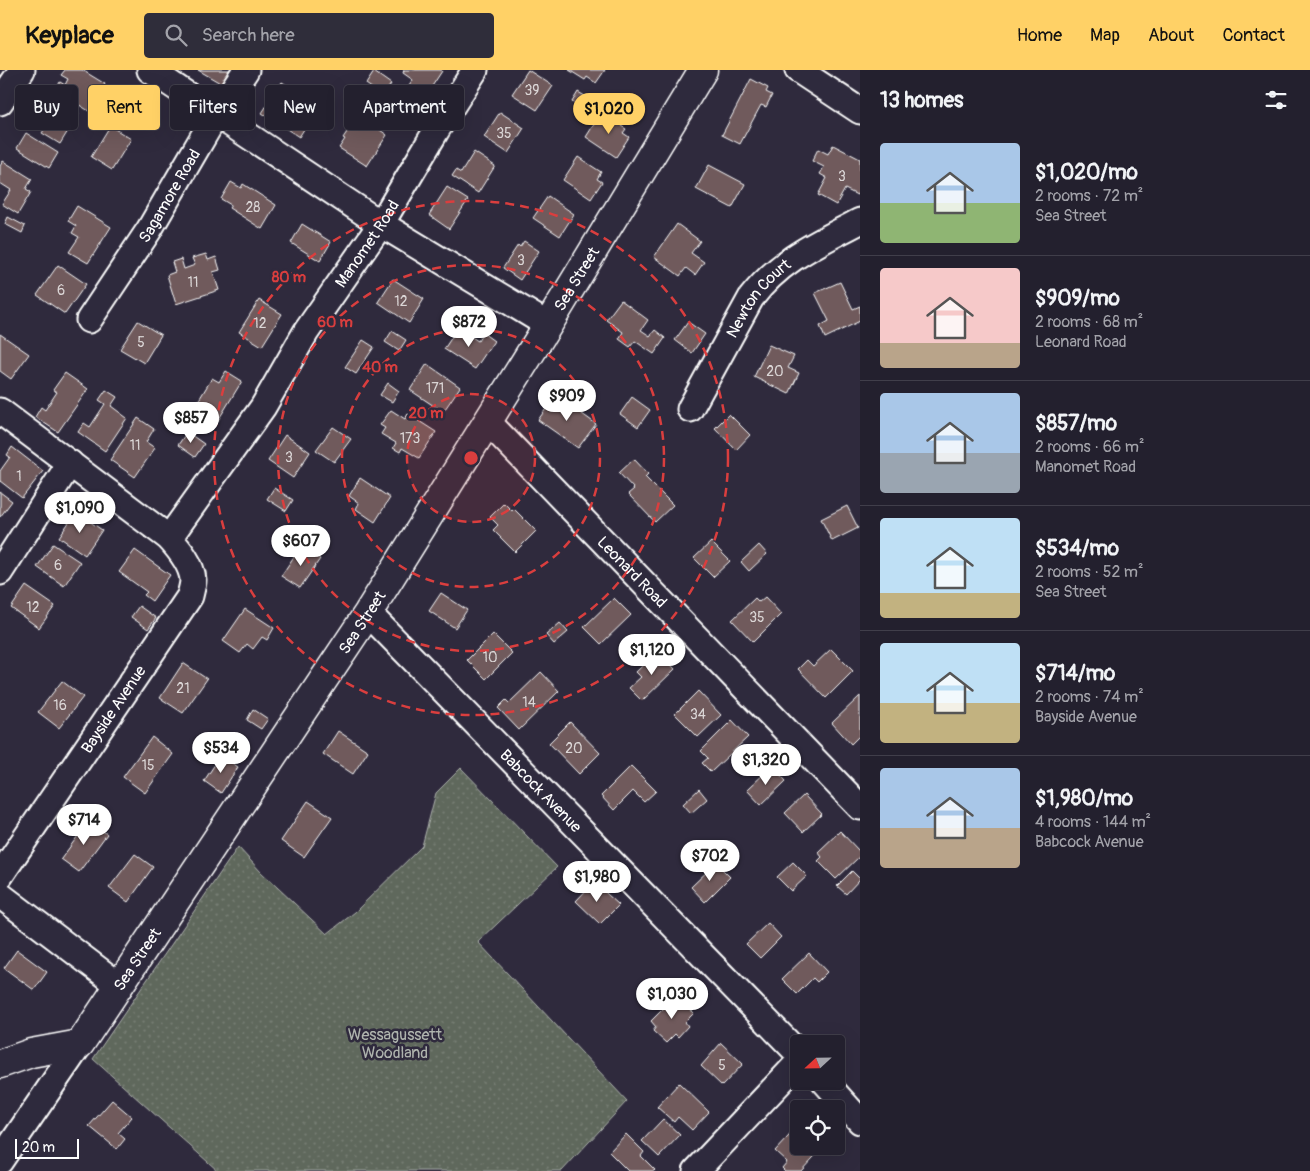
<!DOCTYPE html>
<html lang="en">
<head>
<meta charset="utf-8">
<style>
	:root { --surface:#23202e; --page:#2f2d3a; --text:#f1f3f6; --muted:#a3a3aa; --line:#403e4a; --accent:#ffd166 }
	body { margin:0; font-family:Pangolin,sans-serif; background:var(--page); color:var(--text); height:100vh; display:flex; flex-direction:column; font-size:19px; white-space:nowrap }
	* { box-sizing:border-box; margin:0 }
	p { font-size:16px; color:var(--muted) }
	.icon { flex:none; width:28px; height:28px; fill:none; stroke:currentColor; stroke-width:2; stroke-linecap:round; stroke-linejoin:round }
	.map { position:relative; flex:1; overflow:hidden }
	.side { display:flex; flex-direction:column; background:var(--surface); width:450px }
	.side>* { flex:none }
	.guide { position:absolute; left:15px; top:15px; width:475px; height:45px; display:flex; gap:10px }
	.needle { width:32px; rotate:248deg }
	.controls { position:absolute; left:790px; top:965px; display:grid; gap:10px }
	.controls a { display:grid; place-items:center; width:55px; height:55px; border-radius:5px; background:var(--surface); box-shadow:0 5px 20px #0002,0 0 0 1px var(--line); font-size:25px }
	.scale { position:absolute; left:15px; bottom:12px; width:64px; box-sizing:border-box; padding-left:5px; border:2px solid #fff; border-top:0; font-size:14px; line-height:18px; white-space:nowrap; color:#fff; -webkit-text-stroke:4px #2f2a3d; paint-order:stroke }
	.price { position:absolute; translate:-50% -42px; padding:0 11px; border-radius:18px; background:#fff; color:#222; font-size:16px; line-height:32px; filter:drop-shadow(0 1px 2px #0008) }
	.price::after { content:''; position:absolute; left:50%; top:30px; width:15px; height:11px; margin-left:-8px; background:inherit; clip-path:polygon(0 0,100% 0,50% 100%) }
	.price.on { background:var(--accent); color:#111 }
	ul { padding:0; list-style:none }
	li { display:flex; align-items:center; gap:15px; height:125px; padding:0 20px }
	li+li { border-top:1px solid var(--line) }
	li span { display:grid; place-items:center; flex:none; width:140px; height:100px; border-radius:5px; color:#555 }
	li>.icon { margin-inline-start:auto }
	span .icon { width:60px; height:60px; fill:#fffc; stroke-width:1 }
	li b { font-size:21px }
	h2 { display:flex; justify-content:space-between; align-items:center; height:60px; padding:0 20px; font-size:21px }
	.pill { padding:0 18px; border-radius:5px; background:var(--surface); box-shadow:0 5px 20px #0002,0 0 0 1px var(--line); font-size:18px; line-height:45px }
	.pill.on { background:var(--accent); color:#111 }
	header { display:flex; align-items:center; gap:30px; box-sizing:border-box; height:70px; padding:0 25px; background:var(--accent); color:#111 }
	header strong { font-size:24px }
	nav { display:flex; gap:28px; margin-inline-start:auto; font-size:18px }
	.search { width:350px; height:45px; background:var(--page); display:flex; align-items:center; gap:12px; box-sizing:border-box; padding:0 18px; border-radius:5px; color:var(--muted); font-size:19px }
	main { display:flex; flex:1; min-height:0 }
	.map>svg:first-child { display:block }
	.park { fill:url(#park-dots); stroke:#afb4ae }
	.building { fill:#6f5a5c; stroke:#fff }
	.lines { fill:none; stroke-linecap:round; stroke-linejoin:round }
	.minor-casing { stroke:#fff; stroke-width:29 }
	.tertiary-casing { stroke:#fff; stroke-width:31 }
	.minor { stroke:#2f2a3d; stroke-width:25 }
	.tertiary { stroke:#2f2a3d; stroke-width:28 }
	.ring { fill:none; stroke:#da3e3e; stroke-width:2.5; stroke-dasharray:9 6 }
	.labels { text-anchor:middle; stroke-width:5; stroke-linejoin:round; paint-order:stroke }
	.number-label { font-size:14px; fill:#dbd6d6 }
	.street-label { font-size:16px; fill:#fff; stroke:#2f2a3d }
	.park-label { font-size:16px; fill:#afb4ae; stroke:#2f2a3d }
	.centre { fill:#da3e3e; stroke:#2f2a3d; stroke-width:2.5 }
	.ring-label { font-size:15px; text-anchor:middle; font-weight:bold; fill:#da3e3e; stroke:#2f2a3d; stroke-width:5; stroke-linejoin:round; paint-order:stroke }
</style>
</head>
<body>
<header>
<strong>Keyplace</strong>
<div class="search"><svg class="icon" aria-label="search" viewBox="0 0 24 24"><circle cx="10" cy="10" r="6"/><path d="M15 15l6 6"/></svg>Search here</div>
<nav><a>Home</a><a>Map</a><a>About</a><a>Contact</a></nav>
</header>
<main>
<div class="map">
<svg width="860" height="1101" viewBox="0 0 860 1101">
	<defs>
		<pattern id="park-dots" width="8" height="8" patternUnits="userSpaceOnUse" patternTransform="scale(1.25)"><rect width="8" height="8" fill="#5f685c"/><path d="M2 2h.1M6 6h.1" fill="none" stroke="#777f74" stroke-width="1.8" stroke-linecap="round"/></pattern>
	</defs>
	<rect width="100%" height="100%" fill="#2f2a3d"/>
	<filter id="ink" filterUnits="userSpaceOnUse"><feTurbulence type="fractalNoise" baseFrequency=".02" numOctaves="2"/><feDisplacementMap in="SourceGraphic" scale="10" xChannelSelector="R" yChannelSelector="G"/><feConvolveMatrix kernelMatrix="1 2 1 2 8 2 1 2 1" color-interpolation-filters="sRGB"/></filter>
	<g filter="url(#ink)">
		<path class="park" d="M461,698L557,797L478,872L627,1031L562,1101H218L93,989L238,777L261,802L327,864L355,842L422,776L436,723Z"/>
		<path class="building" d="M65,0H82L105,14L89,41L55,20L60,12L65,15L68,9L61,5Z
			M198,0H231L222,14Z
			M404,0H440L442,1L425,27L409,16L413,10L403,3Z
			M528,0L553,16L537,40L512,24Z
			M569,0H605L596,13L587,7L585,10Z
			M374,2L391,14L383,26L366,14Z
			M751,9L768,18L766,22L772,25L766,37L761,35L740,74L722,65Z
			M282,12L319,36L299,67L262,43Z
			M578,22L595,32L588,43L572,32Z
			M57,29L79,43L60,74L42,63L48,54L43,51Z
			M363,38L385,52L380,60L387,65L367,96L339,78L345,69L343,68Z
			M500,42L524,58L508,83L484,67Z
			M600,45L613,54L617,47L624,52L621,56L626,59L623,63L629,67L616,87L586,67Z
			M110,56L131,69L112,100L91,87Z
			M26,63L58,83L49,98L17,78Z
			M833,75L860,89V120L857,125L845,119L836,135L818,125L827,108L820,104L824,97L812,91L818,79L828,84Z
			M474,82L495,96L478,123L452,106L456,100L461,103Z
			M578,87L601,102L597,109L602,112L591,129L563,110Z
			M3,91L32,109L26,119L31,122L18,144L2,134L11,120L0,113V96Z
			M709,95L745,114L732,138L696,119Z
			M231,112L241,118L243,114L276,135L262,159L229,138L231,135L221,129Z
			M447,117L468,130L449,159L429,145Z
			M548,126L574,144L560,166L533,148Z
			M77,136L111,157L88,193L69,182L79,167L72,163L76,156L68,151Z
			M8,147L25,156L22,163L5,154Z
			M302,154L331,172L320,191L291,173Z
			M677,154L700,171L691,183L704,192L695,205L686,198L680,206L654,187Z
			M524,171L539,181L520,210L503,198L518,175L520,177Z
			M206,184L208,190L216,187L220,200L213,202L219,220L176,234L167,205L175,202L172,192L181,189L184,199L195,195L192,188Z
			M58,195L86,214L65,244L37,225Z
			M393,209L424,229L409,253L378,232Z
			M840,212L853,239L860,236V251L825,268L820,256L829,251L815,223Z
			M259,230L282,244L262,276L239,262Z
			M621,230L648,250L641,260L650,266L655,260L665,268L654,284L635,271L630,277L619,269L623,262L606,250Z
			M138,251L161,265L144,293L120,279Z
			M688,252L705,264L692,283L675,270Z
			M458,258L478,271L483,263L494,271L475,299L444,279Z
			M392,261L406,270L399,281L385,272Z
			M0,264L29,284L11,309L0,301Z
			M363,270L374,277L356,304L345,297Z
			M769,275L794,286L788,298L799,303L789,324L754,307Z
			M427,294L460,317L443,342L410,320Z
			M226,301L242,311L217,352L194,338L212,308L219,312Z
			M65,303L88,319L58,362L35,347L41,337L45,340L57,322L53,320Z
			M388,313L399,321L392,332L380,325Z
			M106,320L117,327L111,336L127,348L105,381L78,362L84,353L90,357L105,334L99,330Z
			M556,325L596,354L578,378L538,350Z
			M632,327L650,340L638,357L620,344Z
			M391,340L405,349L408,344L436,362L419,388L402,378L400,382L393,378L396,373L381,364L385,358L380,355Z
			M729,344L750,365L736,380L715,358Z
			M138,348L154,359L146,372L155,378L135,407L110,390Z
			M333,357L351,369L334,392L316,380Z
			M187,362L204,374L195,387L178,375Z
			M285,365L310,382L293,408L268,391Z
			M12,377L43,401L22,428L0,411V401L10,387L7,385Z
			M634,389L648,404L645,407L673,435L655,452L628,424L634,419L619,403Z
			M360,408L390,428L375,452L356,439L359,433L349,426Z
			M274,418L293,430L286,441L267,429Z
			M0,422L12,431L0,447Z
			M504,433L512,441L514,439L536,461L515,482L493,460L498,455L490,447Z
			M847,436L858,458L832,471L821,449Z
			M76,442L102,460L85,485L59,467Z
			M711,472L730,491L713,507L694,488Z
			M53,474L80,492L64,516L37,497Z
			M759,475L767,484L749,501L741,492Z
			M301,476L320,489L300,518L281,506Z
			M135,480L170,505L152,531L144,525L147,522L119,502Z
			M26,516L55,536L39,558L11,538Z
			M441,523L467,540L455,558L429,541Z
			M765,527L781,544L753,572L732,550L755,528L759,532Z
			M614,528L631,545L601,574L584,557Z
			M139,536L156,548L148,559L131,547Z
			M245,539L274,558L267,570L262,567L253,579L247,574L240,583L223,571Z
			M560,553L568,562L554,574L546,565Z
			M493,564L512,583L486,609L467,590Z
			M831,579L853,601L826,628L798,599L807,590L813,596Z
			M658,581L675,599L642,631L629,618L641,607L636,602Z
			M183,593L207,609L183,643L160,628Z
			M541,602L559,621L519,660L498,638L506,630L509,633Z
			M62,611L83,627L59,658L38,642Z
			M698,621L721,645L698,667L675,644Z
			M860,626V665L851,674L832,653Z
			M253,639L268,649L261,659L247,650Z
			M732,650L748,667L711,702L702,693L708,688L701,681Z
			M570,652L600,683L579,704L549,673Z
			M338,661L368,681L353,704L323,684Z
			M152,667L173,684L145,723L123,707Z
			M221,685L238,697L221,723L204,711Z
			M631,696L656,721L644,732L633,721L614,740L601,726Z
			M772,696L786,711L761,735L747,720Z
			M699,719L707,729L691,743L683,734Z
			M804,725L822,744L803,762L785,743Z
			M308,731L332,747L304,787L281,771Z
			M89,751L107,764L79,802L61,789Z
			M840,761L860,782V786L836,809L818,791L822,787L818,782Z
			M135,784L153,797L128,832L109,818Z
			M793,792L807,806L791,821L777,807Z
			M716,793L730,807L705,832L691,817Z
			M852,801L860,809L846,824L837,816Z
			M594,812L619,835L600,854L576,831Z
			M768,853L781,867L760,888L746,874Z
			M17,880L47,902L34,920L4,898Z
			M809,883L827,902L817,912L813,908L797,924L782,909Z
			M676,926L694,943L685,952L688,956L678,967L675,964L666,973L653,961L656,957L651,951Z
			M721,973L743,994L722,1016L701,996Z
			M679,1013L709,1042L692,1060L678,1047L674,1052L657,1037Z
			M112,1030L132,1047L118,1063L125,1069L117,1079L89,1056Z
			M663,1049L680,1065L659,1087L642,1071Z
			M799,1055V1076H824L801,1101H785L782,1098L787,1092L775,1081Z
			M626,1064L644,1082L641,1086L655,1100L654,1101H628L609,1082Z"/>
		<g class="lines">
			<g class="minor-casing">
				<g id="minor">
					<path d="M150,0L381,154L548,255"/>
					<path d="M798,0L860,41"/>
					<path d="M0,32L22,0"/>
					<path id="s1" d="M89,250L149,160L217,43L246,0"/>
					<path id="s2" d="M690,339L751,228C782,188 817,174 860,151"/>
					<path d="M0,341L169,468C179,479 192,494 193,510C193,515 191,521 190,526L0,806"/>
					<path id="s3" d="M488,352L860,737"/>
					<path id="s4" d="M169,468L263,337L306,262L381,154L436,61L475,0"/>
					<path d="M0,502L70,393"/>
					<path id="s5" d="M368,543L799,984"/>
					<path d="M0,825L120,916"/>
					<path d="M824,1011L860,1051"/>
					<path d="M0,1091L80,974"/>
					<path d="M696,1101L799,992"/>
				</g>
			</g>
			<g class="tertiary-casing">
				<g id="tertiary">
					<path id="s6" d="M0,994L31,983L80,974L368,543L548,255L703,0"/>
				</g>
			</g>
			<use href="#minor" class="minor"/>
			<use href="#tertiary" class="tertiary"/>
		</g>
	</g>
	<circle cx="471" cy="388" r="64" fill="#da3e3e" fill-opacity=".12"/>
	<g class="ring">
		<circle cx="471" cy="388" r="64"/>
		<circle cx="471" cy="388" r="129"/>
		<circle cx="471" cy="388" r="193"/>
		<circle cx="471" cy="388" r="257"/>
	</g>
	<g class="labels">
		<g class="number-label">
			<text x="532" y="25">39</text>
			<text x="504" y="68">35</text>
			<text x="842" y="111">3</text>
			<text x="253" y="142">28</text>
			<text x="521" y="195">3</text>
			<text x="193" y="217">11</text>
			<text x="61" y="225">6</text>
			<text x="401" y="236">12</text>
			<text x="260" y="258">12</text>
			<text x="141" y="277">5</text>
			<text x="775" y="306">20</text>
			<text x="435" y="323">171</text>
			<text x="410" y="373">173</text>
			<text x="135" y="380">11</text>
			<text x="289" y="392">3</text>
			<text x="19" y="411">1</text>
			<text x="58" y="500">6</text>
			<text x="33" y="542">12</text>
			<text x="757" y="552">35</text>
			<text x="490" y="592">10</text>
			<text x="183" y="623">21</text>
			<text x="529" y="637">14</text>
			<text x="60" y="640">16</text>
			<text x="698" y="649">34</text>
			<text x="574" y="683">20</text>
			<text x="148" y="700">15</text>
			<text x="722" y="1000">5</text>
		</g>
		<g class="street-label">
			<text dy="6" stroke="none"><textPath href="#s1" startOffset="148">Sagamore Road</textPath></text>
			<text dy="6" stroke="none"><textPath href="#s4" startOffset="355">Manomet Road</textPath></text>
			<text dy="6" stroke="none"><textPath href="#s6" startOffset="995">Sea Street</textPath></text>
			<text dy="6" stroke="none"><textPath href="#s2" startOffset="131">Newton Court</textPath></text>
			<text dy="6" stroke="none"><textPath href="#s3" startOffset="208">Leonard Road</textPath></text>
			<text dy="6" stroke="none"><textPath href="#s6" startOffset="590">Sea Street</textPath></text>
			<text transform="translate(113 639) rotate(-56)" y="6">Bayside Avenue</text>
			<text dy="6" stroke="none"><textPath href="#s5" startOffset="248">Babcock Avenue</textPath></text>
			<text dy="6" stroke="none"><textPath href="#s6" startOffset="185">Sea Street</textPath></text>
		</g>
		<g class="park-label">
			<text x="395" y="970">Wessagussett<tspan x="395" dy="18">Woodland</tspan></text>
		</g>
	</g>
	<circle cx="471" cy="388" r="8" class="centre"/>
	<g class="ring-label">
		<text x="289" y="212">80 m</text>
		<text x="335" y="257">60 m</text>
		<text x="380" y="302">40 m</text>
		<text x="426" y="348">20 m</text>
	</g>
</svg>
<div class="controls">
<a><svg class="needle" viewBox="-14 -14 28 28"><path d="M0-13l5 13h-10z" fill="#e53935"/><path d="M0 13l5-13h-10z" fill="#a3a3aa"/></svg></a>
<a><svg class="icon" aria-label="locate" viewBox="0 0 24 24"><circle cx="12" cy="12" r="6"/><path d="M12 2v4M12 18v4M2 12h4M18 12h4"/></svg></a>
</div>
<div class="scale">20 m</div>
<b class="price on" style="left:609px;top:65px">$1,020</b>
<b class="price" style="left:469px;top:278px">$872</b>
<b class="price" style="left:567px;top:352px">$909</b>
<b class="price" style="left:191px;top:374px">$857</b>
<b class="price" style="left:80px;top:464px">$1,090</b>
<b class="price" style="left:301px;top:497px">$607</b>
<b class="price" style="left:652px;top:606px">$1,120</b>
<b class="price" style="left:221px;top:704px">$534</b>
<b class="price" style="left:766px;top:716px">$1,320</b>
<b class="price" style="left:84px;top:776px">$714</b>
<b class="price" style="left:710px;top:812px">$702</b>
<b class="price" style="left:597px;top:833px">$1,980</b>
<b class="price" style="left:672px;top:950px">$1,030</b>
<div class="guide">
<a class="pill">Buy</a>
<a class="pill on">Rent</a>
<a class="pill">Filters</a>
<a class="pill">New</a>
<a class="pill">Apartment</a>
</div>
</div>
<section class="side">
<h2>13 homes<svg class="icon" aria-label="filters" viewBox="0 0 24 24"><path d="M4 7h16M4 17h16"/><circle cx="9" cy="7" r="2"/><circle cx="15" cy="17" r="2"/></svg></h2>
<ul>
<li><span style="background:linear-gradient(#a9c7e8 60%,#8fb573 0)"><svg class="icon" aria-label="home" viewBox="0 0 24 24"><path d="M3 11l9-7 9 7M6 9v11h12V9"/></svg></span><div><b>$1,020/mo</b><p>2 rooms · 72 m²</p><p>Sea Street</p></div></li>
<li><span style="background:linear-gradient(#f6c9c9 75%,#b9a48a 0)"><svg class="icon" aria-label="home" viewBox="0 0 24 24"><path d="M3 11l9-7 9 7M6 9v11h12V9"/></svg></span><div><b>$909/mo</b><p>2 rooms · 68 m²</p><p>Leonard Road</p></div></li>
<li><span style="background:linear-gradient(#a9c7e8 60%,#9aa5b1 0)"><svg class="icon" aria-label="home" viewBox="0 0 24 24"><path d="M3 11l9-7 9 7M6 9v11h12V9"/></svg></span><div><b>$857/mo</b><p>2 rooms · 66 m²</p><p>Manomet Road</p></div></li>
<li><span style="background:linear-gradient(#bfe0f5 75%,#c2b280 0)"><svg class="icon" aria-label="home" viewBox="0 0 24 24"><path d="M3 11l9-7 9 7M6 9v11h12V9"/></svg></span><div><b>$534/mo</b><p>2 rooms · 52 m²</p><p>Sea Street</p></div></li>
<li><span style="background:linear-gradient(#bfe0f5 60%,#c2b280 0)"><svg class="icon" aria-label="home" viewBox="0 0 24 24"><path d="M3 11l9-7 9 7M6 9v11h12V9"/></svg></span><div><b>$714/mo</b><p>2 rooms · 74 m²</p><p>Bayside Avenue</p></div></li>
<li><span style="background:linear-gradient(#a9c7e8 60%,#b9a48a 0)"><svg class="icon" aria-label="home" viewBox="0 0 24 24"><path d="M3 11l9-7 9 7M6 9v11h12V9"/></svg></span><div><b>$1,980/mo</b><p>4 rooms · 144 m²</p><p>Babcock Avenue</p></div></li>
</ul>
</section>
</main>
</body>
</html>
